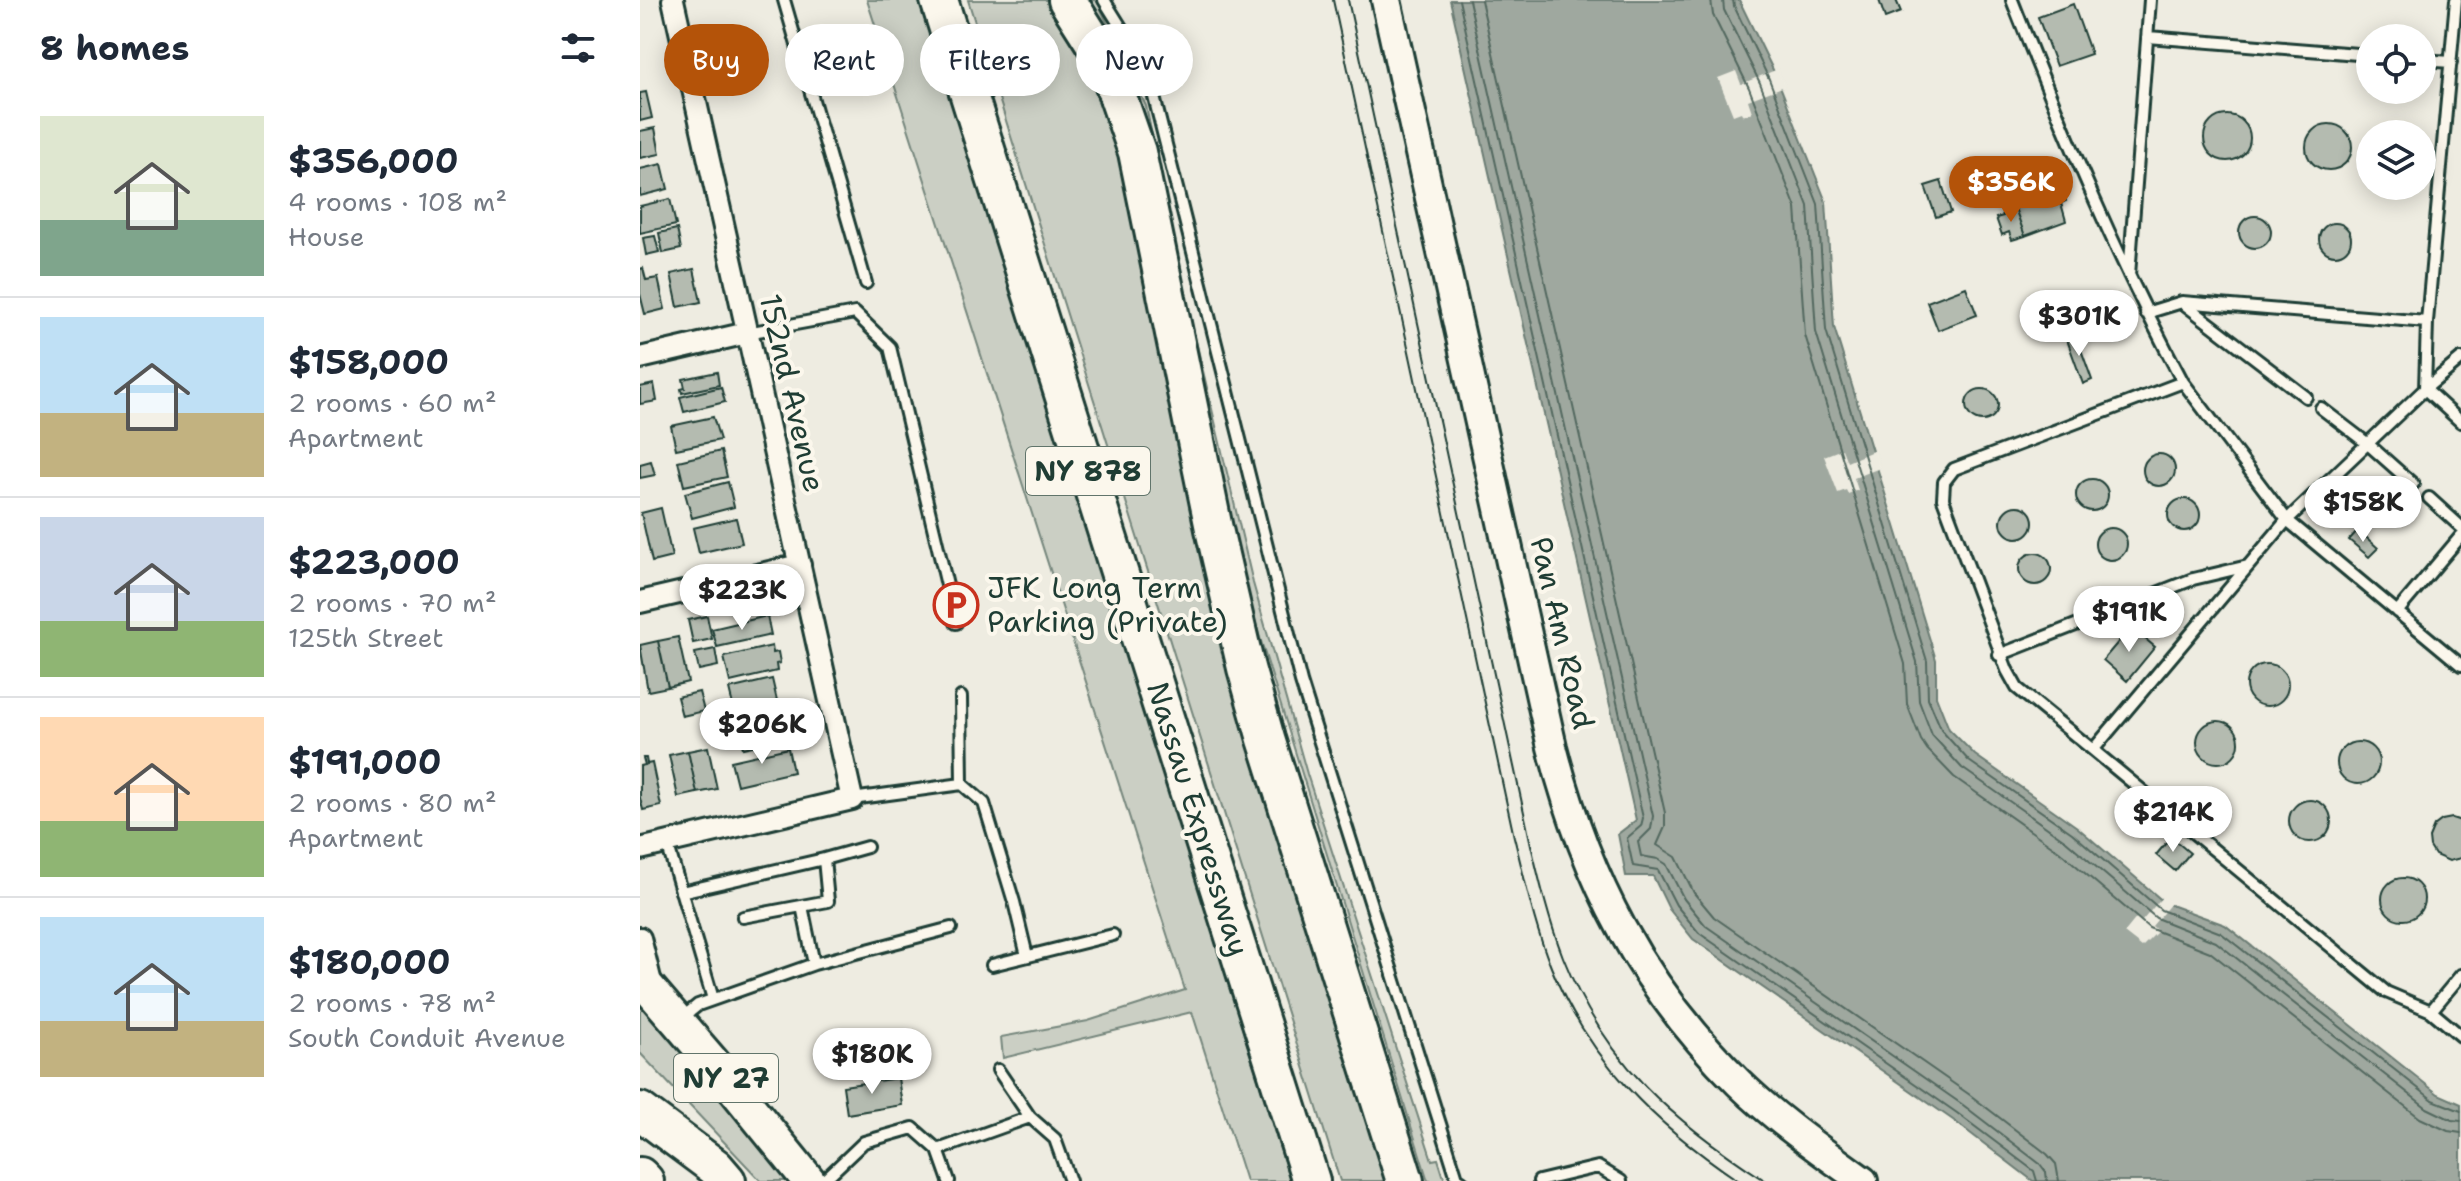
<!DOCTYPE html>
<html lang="en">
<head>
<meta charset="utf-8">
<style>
	:root { --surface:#fff; --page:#f6f6f7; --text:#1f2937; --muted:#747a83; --line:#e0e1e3; --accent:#b45309 }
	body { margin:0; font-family:"Shantell Sans",sans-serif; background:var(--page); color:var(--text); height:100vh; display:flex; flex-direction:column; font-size:30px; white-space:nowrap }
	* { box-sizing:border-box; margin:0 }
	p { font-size:26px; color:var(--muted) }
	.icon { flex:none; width:44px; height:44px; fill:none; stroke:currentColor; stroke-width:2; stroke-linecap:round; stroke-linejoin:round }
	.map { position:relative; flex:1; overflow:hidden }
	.sheet { display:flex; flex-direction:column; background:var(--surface); width:640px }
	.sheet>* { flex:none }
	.hud { position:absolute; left:24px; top:24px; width:760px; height:72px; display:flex; gap:16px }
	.buttons { position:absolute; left:1716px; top:24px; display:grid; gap:16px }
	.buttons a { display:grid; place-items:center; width:80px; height:80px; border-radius:50%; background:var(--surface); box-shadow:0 4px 20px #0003; font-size:40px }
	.price { position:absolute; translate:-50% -68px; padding:0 18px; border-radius:28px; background:#fff; color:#222; font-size:26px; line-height:52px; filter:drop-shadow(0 2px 4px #0008) }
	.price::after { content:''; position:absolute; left:50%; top:48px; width:24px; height:18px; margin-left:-12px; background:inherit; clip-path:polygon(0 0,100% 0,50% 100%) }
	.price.on { background:var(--accent); color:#fff }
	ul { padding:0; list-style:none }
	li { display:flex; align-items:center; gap:24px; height:200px; padding:0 40px }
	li+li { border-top:2px solid var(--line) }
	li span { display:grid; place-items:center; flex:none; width:224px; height:160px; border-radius:0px; color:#555 }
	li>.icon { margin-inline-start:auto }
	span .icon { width:96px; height:96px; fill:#fffc; stroke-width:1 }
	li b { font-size:34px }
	h2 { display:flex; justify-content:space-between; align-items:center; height:96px; padding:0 40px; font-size:34px }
	.chip { padding:0 28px; border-radius:36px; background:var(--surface); box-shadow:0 4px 20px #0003; font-size:28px; line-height:72px }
	.chip.on { background:var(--accent); color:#fff }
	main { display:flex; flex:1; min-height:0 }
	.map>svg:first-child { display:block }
	.green { fill:#cbcfc4; stroke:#75867c; stroke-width:2 }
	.water { fill:#9fa89f; stroke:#6c7d74; stroke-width:2 }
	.pier { fill:#eeece1 }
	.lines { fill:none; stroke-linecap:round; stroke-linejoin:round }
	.shore { stroke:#52685f; stroke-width:2 }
	.building { fill:#b4bbb0; stroke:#1f3d34; stroke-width:2 }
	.lane-casing { stroke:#1f3d34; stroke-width:16 }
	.street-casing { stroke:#1f3d34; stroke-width:26 }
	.secondary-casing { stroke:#1f3d34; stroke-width:34 }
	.primary-casing { stroke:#1f3d34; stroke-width:38 }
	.highway-casing { stroke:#1f3d34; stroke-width:42 }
	.lane { stroke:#fbf7ec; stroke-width:10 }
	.street { stroke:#fbf7ec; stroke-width:20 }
	.secondary { stroke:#fbf7ec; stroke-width:28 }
	.primary { stroke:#fbf7ec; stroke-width:32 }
	.highway { stroke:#fbf7ec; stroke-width:36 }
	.tram { stroke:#1f3d34; stroke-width:2 }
	.labels { text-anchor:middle; stroke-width:8; stroke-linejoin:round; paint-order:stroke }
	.shield { fill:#fbf7ec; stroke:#61756b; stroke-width:2 }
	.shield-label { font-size:28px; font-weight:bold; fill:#1f3d34 }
	.street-label { font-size:30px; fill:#1f3d34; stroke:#fbf7ec }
	.poi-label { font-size:30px; fill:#1f3d34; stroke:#fbf7ec; text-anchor:start }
</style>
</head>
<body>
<main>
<section class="sheet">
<h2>8 homes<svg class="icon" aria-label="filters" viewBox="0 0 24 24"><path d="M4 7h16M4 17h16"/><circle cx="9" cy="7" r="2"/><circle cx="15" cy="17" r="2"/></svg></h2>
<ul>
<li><span style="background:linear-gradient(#dfe7d0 65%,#7fa58c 0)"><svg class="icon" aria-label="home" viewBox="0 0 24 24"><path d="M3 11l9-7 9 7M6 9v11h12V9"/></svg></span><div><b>$356,000</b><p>4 rooms · 108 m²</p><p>House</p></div></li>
<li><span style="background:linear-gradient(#bfe0f5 60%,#c2b280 0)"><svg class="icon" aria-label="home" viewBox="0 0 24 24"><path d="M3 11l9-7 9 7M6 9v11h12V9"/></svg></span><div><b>$158,000</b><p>2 rooms · 60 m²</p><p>Apartment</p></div></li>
<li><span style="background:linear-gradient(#c9d6e8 65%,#8fb573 0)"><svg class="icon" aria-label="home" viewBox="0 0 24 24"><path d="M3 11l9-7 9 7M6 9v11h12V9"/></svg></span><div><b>$223,000</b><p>2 rooms · 70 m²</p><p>125th Street</p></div></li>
<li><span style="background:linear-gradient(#ffd9b3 65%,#8fb573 0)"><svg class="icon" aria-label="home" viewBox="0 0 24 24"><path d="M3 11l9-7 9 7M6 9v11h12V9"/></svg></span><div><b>$191,000</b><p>2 rooms · 80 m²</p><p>Apartment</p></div></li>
<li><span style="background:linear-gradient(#bfe0f5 65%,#c2b280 0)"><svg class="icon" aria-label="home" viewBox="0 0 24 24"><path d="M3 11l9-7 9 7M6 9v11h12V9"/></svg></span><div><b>$180,000</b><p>2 rooms · 78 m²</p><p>South Conduit Avenue</p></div></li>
</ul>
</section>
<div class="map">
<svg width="1821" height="1181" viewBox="0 0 1821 1181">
	<rect width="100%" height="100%" fill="#eeece1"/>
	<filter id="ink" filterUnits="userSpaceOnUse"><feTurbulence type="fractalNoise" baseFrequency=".0125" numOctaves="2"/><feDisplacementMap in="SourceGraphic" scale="16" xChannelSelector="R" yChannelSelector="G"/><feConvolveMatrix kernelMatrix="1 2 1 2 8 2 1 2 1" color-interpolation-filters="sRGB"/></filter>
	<g filter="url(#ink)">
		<path class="green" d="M227,0H280L297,49L650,1181H606L552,1012L363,1058L361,1037L448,1021L545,990Z
			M328,0H421L471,86L754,1181H700Z
			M444,0H456L459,5L506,106L547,303L613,583L667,774L792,1160L798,1159L805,1181H788L620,638Z
			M0,997L150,1181H121L0,1053Z"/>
		<path class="water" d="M810,0H1099L1136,76L1186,202L1194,327L1296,660V696L1309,729L1335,755L1437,827L1525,903L1585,925L1798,1094L1821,1104V1181H1393L1313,1120L1053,939L1029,909L1013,876H986L978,834L996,820Z"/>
		<path class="pier" d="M1138,69L1145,86L1108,100L1112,112L1103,116L1101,112L1093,115L1078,78L1096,71L1101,84Z
			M1202,449L1207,462L1235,450L1240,468L1214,478L1218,490L1208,494L1206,490L1198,493L1184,456Z
			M1523,896L1532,902L1512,926L1518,931L1502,947L1484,933L1497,917L1502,921Z"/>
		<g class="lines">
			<path class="shore" d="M819,0L1003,818L1001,826L987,838L993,866L1018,870L1036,905L1059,933L1317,1113L1394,1171L1397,1181
				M829,0L1013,816L1011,829L998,842L1001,856L1018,859L1026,864L1044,899L1066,926L1323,1105L1400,1164L1406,1172L1407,1181
				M841,0L1025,813V827L1017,845L1036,857L1054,893L1074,917L1330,1095L1407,1154L1416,1164L1419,1181
				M1071,0L1073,15L1109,88L1156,208L1165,335L1265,664L1267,704L1281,740L1287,749L1314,777L1419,851L1509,928L1570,952L1780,1118L1808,1131L1821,1133
				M1083,0L1084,10L1120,83L1168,206L1176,332L1277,662L1279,701L1292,735L1322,768L1426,841L1516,918L1576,942L1787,1108L1812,1120L1821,1121
				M1093,0L1094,6L1129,79L1178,204L1186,330L1287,661L1288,698L1302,731L1329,761L1432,833L1521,910L1581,933L1793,1100L1821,1111"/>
		</g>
		<path class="building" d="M1239,0H1256L1261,12L1245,18Z
			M1433,4L1451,54L1416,66L1398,17Z
			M6,92L12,118L0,121V93Z
			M1564 138a23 23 0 1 1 46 0a23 23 0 1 1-46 0Z
			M1666 147a23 23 0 1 1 46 0a23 23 0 1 1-46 0Z
			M15,128L20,154L0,158V131Z
			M22,164L28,189L0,196V169Z
			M1301,181L1311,212L1296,217L1285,186Z
			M1423,190L1426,201L1421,203L1426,221L1385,236L1375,208Z
			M30,199L36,225L0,233V206Z
			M1375,208L1385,236L1372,240L1369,232L1362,235L1356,218L1363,216L1362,213Z
			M1599 232a16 16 0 1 1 32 0a16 16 0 1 1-32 0Z
			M1679 239a16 16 0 1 1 32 0a16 16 0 1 1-32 0Z
			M37,229L41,249L23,253L19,233Z
			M15,236L19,252L6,255L3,238Z
			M3,268L6,280L18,278L25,309L5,314L0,294V269Z
			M54,269L61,302L38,307L31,274Z
			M1326,287L1337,315L1298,330L1287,302Z
			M1435,333L1452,380L1443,384L1426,337Z
			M77,372L79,385L42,393L41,389L45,388L43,379Z
			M14,384L17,401L0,404V387Z
			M81,387L85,402L44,412L40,397Z
			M1326 405a16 16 0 1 1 32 0a16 16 0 1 1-32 0Z
			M73,417L80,440L36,449L31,426Z
			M81,451L87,477L44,486L38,461Z
			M1503 470a16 16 0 1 1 32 0a16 16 0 1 1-32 0Z
			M11,461L15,475L0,478V464Z
			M1436 495a16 16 0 1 1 32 0a16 16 0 1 1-32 0Z
			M88,482L94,507L52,518L45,493Z
			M1528 515a16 16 0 1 1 32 0a16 16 0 1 1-32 0Z
			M1361 522a16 16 0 1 1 32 0a16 16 0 1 1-32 0Z
			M21,508L32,557L12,562L1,513Z
			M96,518L102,543L59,553L53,528Z
			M1455 544a16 16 0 1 1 32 0a16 16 0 1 1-32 0Z
			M1718,530L1738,548L1729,557L1709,540Z
			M1379 569a16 16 0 1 1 32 0a16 16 0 1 1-32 0Z
			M67,616L72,639L53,643L48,620Z
			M127,616L131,635L77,647L72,629Z
			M1491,627L1515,647L1487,681L1463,660Z
			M38,637L48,682L28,687L18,641Z
			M18,641L28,687L8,691L0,645Z
			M132,646L133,653L138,652L140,663L136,664L137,671L90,682L84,657Z
			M75,649L78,666L59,670L55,653Z
			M1606 685a21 21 0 1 1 42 0a21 21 0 1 1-42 0Z
			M132,679L138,705L95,714L89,689Z
			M59,692L64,711L42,716L37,697Z
			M140,713L146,739L103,748L97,723Z
			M1557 742a21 21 0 1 1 42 0a21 21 0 1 1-42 0Z
			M1697 763a21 21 0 1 1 42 0a21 21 0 1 1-42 0Z
			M68,747L77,789L57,793L48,751Z
			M148,748L153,772L97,785L91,761Z
			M48,751L57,793L38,797L29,755Z
			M3,758H6L7,764L12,763L21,806L3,810L0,798V766L5,765Z
			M1649 821a21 21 0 1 1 42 0a21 21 0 1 1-42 0Z
			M1812,818L1821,821V858L1809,861L1795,855L1790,847L1789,838L1794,826L1802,820Z
			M1531,837L1550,853L1535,871L1516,855Z
			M1742 899a21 21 0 1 1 42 0a21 21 0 1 1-42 0Z
			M258,1078L262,1105L207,1114L203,1086Z"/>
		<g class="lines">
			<g class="lane-casing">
				<path id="lane" d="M144,0L226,283
					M464,0L507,69L661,682L817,1178L822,1181
					M1372,0C1423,130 1477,259 1543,382
					M1816,0L1787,322L1785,389L1821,422
					M1508,37L1730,55
					M1782,60L1811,62
					M1489,275L1510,0
					M1543,303L1666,397
					M1506,313L1542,302L1787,322
					M107,333L215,313L250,347L316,623
					M1821,359L1785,389L1647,520L1453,750L1746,992L1791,1011L1821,1036
					M1681,408L1728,444L1773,484
					M1789,498L1821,527
					M1757,612L1821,536
					M1359,655L1553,579L1608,566
					M321,697L322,784L344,803L374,902L387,956
					M1453,750L1377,688L1367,670L1303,499L1304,482L1314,469L1543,382L1647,520L1821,665
					M212,799L322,784
					M27,843L73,999
					M184,859L227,847
					M41,892L184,859L188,901L103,917
					M162,906L174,964
					M352,965L473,935
					M1791,1011L1821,975
					M42,1018L58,1005L174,964L311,928
					M358,1070L390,1117L415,1139L430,1181
					M298,1150L390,1117
					M183,1181L224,1142L273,1128L298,1150L309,1181
					M899,1181L958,1167L981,1181"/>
			</g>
			<g class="street-casing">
				<path id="street" d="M0,358L107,333
					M0,602L160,565
					M0,849L212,799L33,0
					M0,938L13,991"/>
			</g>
			<g class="secondary-casing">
				<path id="secondary" d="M746,0L912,747C946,879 1001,986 1099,1083C1137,1120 1180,1150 1223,1181"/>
			</g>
			<g class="primary-casing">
				<path id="primary" d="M0,978L75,1065L169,1181"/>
			</g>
			<g class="highway-casing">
				<path id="highway" d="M299,0L671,1181
					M427,0L458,49L470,74L497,152L574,529L606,668L626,739L765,1181
					M0,1111L75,1167L87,1181
					M0,1176L5,1181"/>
			</g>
			<use href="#lane" class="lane"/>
			<use href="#street" class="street"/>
			<use href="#secondary" class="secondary"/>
			<use href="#primary" class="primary"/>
			<use href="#highway" class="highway"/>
			<path class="tram" d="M693,0L874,837C885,880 894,925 911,967C948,1060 1017,1126 1099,1181
				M708,0L891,845C900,883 909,921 923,957C965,1063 1033,1121 1126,1181"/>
		</g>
	</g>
	<defs>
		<g id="parking-ring" transform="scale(2.3)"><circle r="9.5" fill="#fbf7ec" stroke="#c8321e" stroke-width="1.5"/><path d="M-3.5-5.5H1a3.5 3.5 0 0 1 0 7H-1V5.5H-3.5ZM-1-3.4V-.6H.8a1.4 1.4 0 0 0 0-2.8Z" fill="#c8321e"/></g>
	</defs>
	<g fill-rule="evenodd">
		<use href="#parking-ring" x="316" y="605"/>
	</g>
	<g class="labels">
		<g class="shield">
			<rect x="386" y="447" width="124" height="48" rx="6"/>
			<rect x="34" y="1054" width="104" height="48" rx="6"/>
		</g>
		<g class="shield-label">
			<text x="448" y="481">NY 878</text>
			<text x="86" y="1088">NY 27</text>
		</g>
		<g class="street-label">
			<text transform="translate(152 393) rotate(77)" y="10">152nd Avenue</text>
			<text transform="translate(922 633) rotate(77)" y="10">Pan Am Road</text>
			<text transform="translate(558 819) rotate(73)" y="10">Nassau Expressway</text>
		</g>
		<g class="poi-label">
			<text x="347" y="598">JFK Long Term<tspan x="347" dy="34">Parking (Private)</tspan></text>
		</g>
	</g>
</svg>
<div class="buttons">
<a><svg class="icon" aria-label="locate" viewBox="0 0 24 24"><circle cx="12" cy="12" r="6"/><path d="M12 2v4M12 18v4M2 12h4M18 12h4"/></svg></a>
<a><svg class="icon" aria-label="layers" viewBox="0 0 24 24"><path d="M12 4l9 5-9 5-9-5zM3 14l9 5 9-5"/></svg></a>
</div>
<b class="price on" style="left:1371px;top:224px">$356K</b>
<b class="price" style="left:1439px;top:358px">$301K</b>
<b class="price" style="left:1723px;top:544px">$158K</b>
<b class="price" style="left:102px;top:632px">$223K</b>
<b class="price" style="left:1489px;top:654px">$191K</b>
<b class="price" style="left:122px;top:766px">$206K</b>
<b class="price" style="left:1533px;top:854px">$214K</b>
<b class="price" style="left:232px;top:1096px">$180K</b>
<div class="hud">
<a class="chip on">Buy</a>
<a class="chip">Rent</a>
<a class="chip">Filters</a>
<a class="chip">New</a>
</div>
</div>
</main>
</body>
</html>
